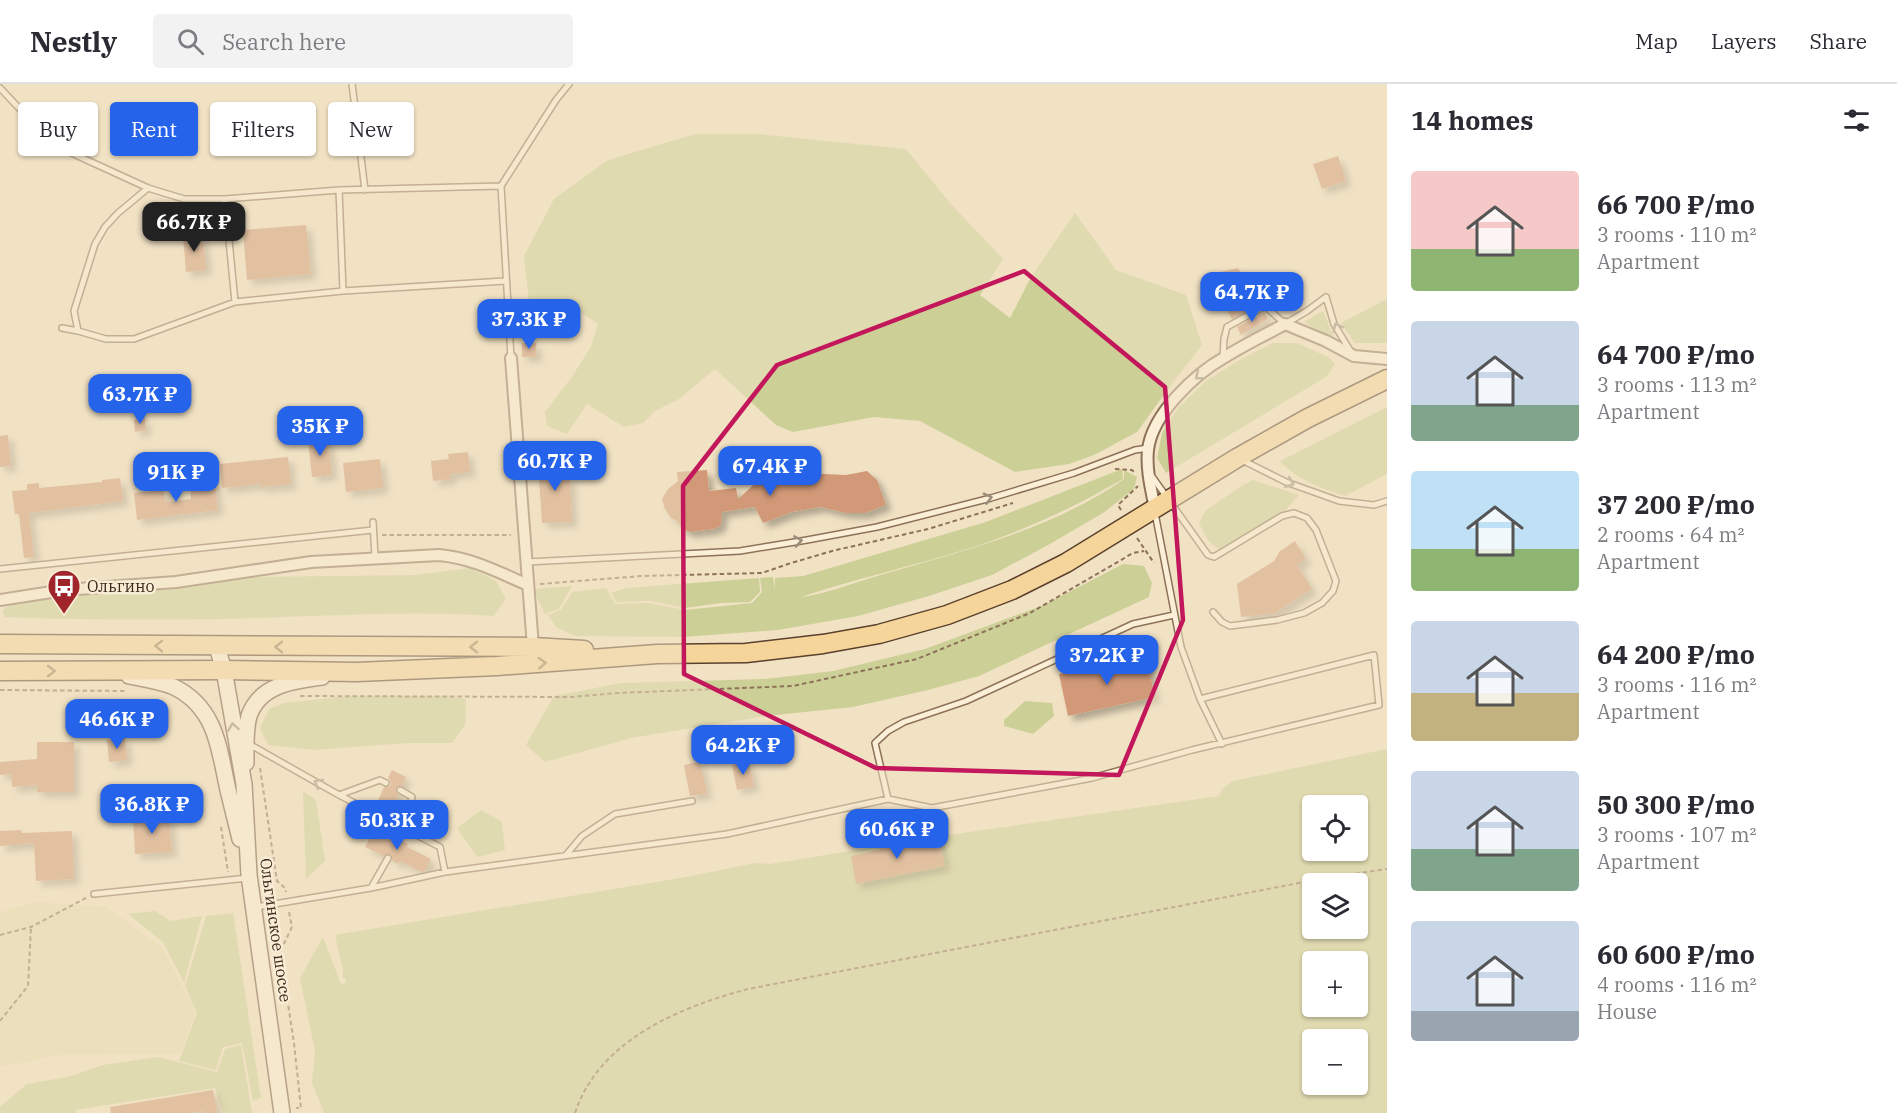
<!DOCTYPE html>
<html lang="en">
<head>
<meta charset="utf-8">
<style>
	:root { --surface:#fff; --page:#f2f2f3; --text:#2b2b33; --muted:#7c7c81; --line:#e1e1e2; --accent:#2563eb }
	body { margin:0; font-family:"IBM Plex Serif",serif; background:var(--page); color:var(--text); height:100vh; display:flex; flex-direction:column; font-size:22px; white-space:nowrap }
	* { box-sizing:border-box; margin:0 }
	p { font-size:20px; color:var(--muted) }
	.icon { flex:none; width:33px; height:33px; fill:none; stroke:currentColor; stroke-width:2; stroke-linecap:round; stroke-linejoin:round }
	.map { position:relative; flex:1; overflow:hidden }
	.sheet { display:flex; flex-direction:column; background:var(--surface); width:510px }
	.sheet>* { flex:none }
	.top-card { position:absolute; left:18px; top:18px; width:570px; height:54px; display:flex; gap:12px }
	.buttons { position:absolute; left:1302px; top:711px; display:grid; gap:12px }
	.buttons a { display:grid; place-items:center; width:66px; height:66px; border-radius:6px; background:var(--surface); box-shadow:0 2px 4px #0004; font-size:30px }
	.price { position:absolute; translate:-50% -51px; padding:0 14px; border-radius:12px; background:var(--accent); color:#fff; font-size:20px; line-height:39px; filter:drop-shadow(0 2px 3px #0008) }
	.price::after { content:''; position:absolute; left:50%; top:36px; width:18px; height:14px; margin-left:-9px; background:inherit; clip-path:polygon(0 0,100% 0,50% 100%) }
	.price.selected { background:#222; color:#fff }
	ul { padding:0; list-style:none }
	li { display:flex; align-items:center; gap:18px; height:150px; padding:0 24px }
	li span { display:grid; place-items:center; flex:none; width:168px; height:120px; border-radius:6px; color:#555 }
	li>.icon { margin-inline-start:auto }
	span .icon { width:72px; height:72px; fill:#fffc; stroke-width:1 }
	li b { font-size:26px }
	h2 { display:flex; justify-content:space-between; align-items:center; height:72px; padding:0 24px; font-size:26px }
	.tag { padding:0 21px; border-radius:6px; background:var(--surface); box-shadow:0 2px 4px #0004; font-size:21px; line-height:54px }
	.tag.selected { background:var(--accent); color:#fff }
	header { display:flex; align-items:center; gap:36px; box-sizing:border-box; height:84px; padding:0 30px; background:var(--surface); border-bottom:2px solid var(--line) }
	header strong { font-size:28px }
	nav { display:flex; gap:33px; margin-inline-start:auto; font-size:21px }
	.search { width:420px; height:54px; background:var(--page); display:flex; align-items:center; gap:15px; box-sizing:border-box; padding:0 21px; border-radius:6px; color:var(--muted); font-size:22px }
	main { display:flex; flex:1; min-height:0 }
	.map>svg:first-child { display:block }
	.farmland { fill:#e7dcb0 }
	.green { fill:#ccd097; fill-rule:evenodd }
	.building { fill:#d19977; filter:url(#shadow) }
	.lines { fill:none; stroke-linecap:round; stroke-linejoin:round }
	.lane-casing { stroke:#8d7259; stroke-width:8 }
	.street-casing { stroke:#8d7259; stroke-width:14 }
	.secondary-casing { stroke:#6f533c; stroke-width:18 }
	.primary-casing { stroke:#5a402d; stroke-width:21 }
	.path { stroke:#8d7259; stroke-width:2; stroke-dasharray:4.5 3; stroke-linecap:butt }
	.lane { stroke:#fbefd8; stroke-width:5 }
	.street { stroke:#fbefd8; stroke-width:10 }
	.secondary { stroke:#fbefd8; stroke-width:15 }
	.primary { stroke:#f6d59a; stroke-width:18 }
	.oneway { stroke:#9c8d7b }
	.oneway2 { stroke:#99805c }
	.marked { fill:none; stroke:#c2185b; stroke-width:4.5; stroke-linejoin:round }
	.labels { text-anchor:middle; stroke-width:5; stroke-linejoin:round; paint-order:stroke }
	.poi-label { font-size:16px; fill:#3c2b1e; stroke:#f8ecd4; text-anchor:start }
	.street-label { font-size:16px; fill:#3c2b1e; stroke:#f8ecd4 }
</style>
</head>
<body>
<header>
<strong>Nestly</strong>
<div class="search"><svg class="icon" aria-label="search" viewBox="0 0 24 24"><circle cx="10" cy="10" r="6"/><path d="M15 15l6 6"/></svg>Search here</div>
<nav><a>Map</a><a>Layers</a><a>Share</a></nav>
</header>
<main>
<div class="map">
<svg width="1387" height="1029" viewBox="0 0 1387 1029">
	<defs>
		<filter id="shadow"><feDropShadow dx="5.5" dy="5.5" stdDeviation="3" flood-color="#0004"/></filter>
	</defs>
	<rect width="100%" height="100%" fill="#f1e2c4"/>
	<path class="farmland" d="M38,818L106,823L163,864L196,929L180,970L60,971L0,983V828Z"/>
	<path class="green" d="M695,50H758L906,65L950,119L1003,175L980,211L1010,234L1031,193L1075,129L1116,186L1186,211L1202,261L1174,297L1137,348L1094,371L1069,380L1015,388L920,337L874,333L793,348L776,341L715,285L679,315L655,327L643,339L624,343L587,320L567,350L547,342L545,328L571,294L591,263L598,240L577,226L543,250L530,228L524,172L554,115L608,76Z
		M1387,215V259H1355L1341,239Z
		M1323,227L1336,258L1304,238Z
		M1273,259H1297L1328,273L1335,280L1326,293L1166,389L1157,374L1162,349L1178,324L1206,297L1241,275Z
		M1387,323V390L1345,412C1321,404 1297,396 1280,377Z
		M1122,385L1123,395C1073,424 1019,449 964,466C910,483 854,495 801,513C822,511 857,498 880,491C961,468 1055,444 1124,395V386L1137,393L1134,405L1103,429L1050,460L992,491L929,512L858,532L778,546L683,553L575,552L556,543L548,531L561,526L572,508L606,504L615,520L649,519L685,526L752,519L762,508L760,494L773,493L775,506V494L803,492L986,438Z
		M1253,396L1299,411L1285,427L1220,465C1208,460 1204,449 1199,439L1205,427L1243,401Z
		M1123,480L1144,482L1152,499L1149,513L979,592L928,606L853,623L766,632L631,654L545,678L526,661L554,612L621,599L765,595L833,587L925,565L1044,521Z
		M470,484L496,497L506,515L494,532C404,526 315,533 224,535C151,536 78,536 5,533L2,526L11,521L54,511L180,504L256,493L416,491Z
		M759,494L760,508L750,518L721,519L685,524L650,517L616,518L611,509L626,504Z
		M572,502L559,525L545,530L533,505Z
		M351,612H443L466,615L465,641L452,659H408L314,666L268,661L260,644L269,625L283,619Z
		M1025,617L1052,619L1054,632L1033,650L1004,642V636Z
		M1387,665V1029H324L312,999L315,967L300,894L323,853L341,900L346,899L345,894H342L343,887L335,851L686,793L755,779L770,780L949,751L1219,712L1222,705L1233,697ZM1312,722H1358V766H1312ZM1312,800H1358V844H1312ZM1312,878H1358V922H1312ZM1312,956H1358V1000H1312Z
		M303,707L316,716L325,777L306,795Z
		M481,726L502,738L505,766L477,773L457,744Z
		M155,827L171,837L202,832L184,899L163,858L128,830Z
		M233,829L261,1014L253,1017L242,959L223,963L216,986L179,977L197,929L185,902L206,832Z
		M241,961L252,1029H223L215,1004L76,1026L75,1029H0V1023L27,1000L68,993L103,981L158,973L217,988L225,965Z"/>
	<path class="building" d="M1338,72L1346,97L1322,105L1313,80Z
		M306,141L311,190L247,196L243,146Z
		M203,150L206,186L186,188L183,151Z
		M1238,184L1259,220L1232,235L1207,191Z
		M1264,228L1268,235L1241,251L1237,243Z
		M522,259H536V273H522Z
		M145,334L146,346L135,348L134,336Z
		M8,351L11,382L0,383V352Z
		M328,353L332,391L312,393L308,355Z
		M560,366L563,393H570L572,438L542,439L539,394H548L546,368Z
		M468,368L470,388L450,390L451,395L433,397L431,377L449,375L448,370Z
		M288,373L291,400L261,403V400L222,404L220,380Z
		M380,375L383,404L346,408L343,379Z
		M707,386L709,407L736,404L738,415L760,395L781,388L846,391L867,387L877,396L886,421L865,429H846L820,423L792,428L763,439L755,423L722,428L721,441L714,445L690,448L682,445L677,437L671,434L665,425L662,415L668,405L678,397L677,388Z
		M120,394L123,417L29,429L34,473L24,474L19,430H15L12,407L27,406V400L39,399V404L102,398V396Z
		M215,398L218,426L137,436L134,409L164,406L165,418L191,415L190,401Z
		M1295,457L1306,475L1297,481L1312,505L1275,529L1241,533L1237,500L1274,477L1280,467Z
		M1146,572L1155,613L1068,632L1059,590Z
		M125,654L127,676L109,678L107,656Z
		M37,658H74V708H37V701L12,703L11,690L0,691V678L37,675Z
		M700,677L707,710L690,712L684,681Z
		M749,678L754,702L737,706L732,681Z
		M392,686L406,693L402,702H398L396,704V708L398,711L391,725L377,719L384,703H388L391,701L390,697L388,694Z
		M169,732L172,768L135,770L133,734Z
		M375,744L394,753L395,759L399,760L402,757L408,760L407,763L431,775L425,787L422,788L400,777L398,780L392,776V772L390,770L384,772L365,763Z
		M21,746L22,749L72,747L74,795L36,797L34,759L0,762V747Z
		M905,754L906,760L939,754L945,782L856,800L851,772L880,766L878,759Z
		M213,1006L217,1029H204L203,1027L190,1029H111L110,1023Z"/>
	<g class="lines">
		<g class="lane-casing">
			<path id="lane" d="M352,0L365,106
				M0,4L54,61L148,104L184,115H225L339,106L501,102
				M339,106L343,207
				M225,115L235,218L343,207L505,197
				M62,244L78,247L106,255H134L235,218
				M78,247L74,227L95,160L105,143L118,129L148,104
				M1223,273L1224,255L1227,243L1265,222L1285,240L1307,227L1326,213L1334,240L1351,268
				M511,274L501,102L556,16L569,0
				M1242,376L1286,398L1339,417L1374,421L1387,417
				M1151,391L1208,471L1214,473L1282,432L1294,429L1307,434L1316,446L1336,497L1333,507L1322,519L1304,529L1277,536L1230,542L1222,538L1213,528
				M1155,429L1181,563L1200,615L1222,660
				M373,438L375,473
				M527,478L740,467L807,456L877,443L991,414L1074,389L1135,366L1148,364
				M0,485L373,446
				M247,659L339,711L440,763L445,788
				M339,711L380,696L386,699
				M888,715L875,659L888,647L904,638L966,617L1133,540L1174,531
				M398,755L404,743L412,713L400,706
				M566,771L582,752L615,730L692,717
				M371,804L388,774
				M94,810L248,794
				M256,823L371,804L445,788L727,750L888,715L932,724L1092,694L1192,666L1379,621L1374,571L1200,615"/>
		</g>
		<g class="street-casing">
			<path id="street" d="M511,274L533,563
				M1155,425C1151,405 1146,385 1148,366C1152,330 1195,290 1225,273C1244,261 1265,251 1285,240L1326,257L1354,272L1387,275
				M0,516L64,506L176,498L311,478L439,471C472,474 498,488 528,501"/>
		</g>
		<g class="secondary-casing">
			<path id="secondary" d="M217,563L224,586L244,700L249,791L282,1029
				M129,592C144,595 159,597 174,603C217,624 219,666 228,706C232,722 236,739 240,755
				M246,679C246,664 245,646 249,632C260,600 294,597 322,593"/>
		</g>
		<g class="primary-casing">
			<path id="primary" d="M0,560L533,563L584,566
				M0,587L224,586L357,588L497,582L657,570L746,569L823,560L879,550L947,531L1012,506L1066,479L1237,374L1308,334L1387,295"/>
		</g>
		<path class="path" d="M1115,385L1132,386L1135,389
			M1121,426L1118,421L1138,402
			M382,451H511
			M1137,454L1154,479
			M540,500L641,492L762,489L788,480L832,467L928,445L1013,419
			M0,606L127,607
			M300,612L572,613L617,609L793,602L917,575L1030,529L1133,469L1144,467
			M260,684L277,797L285,804L286,808
			M221,743L228,788
			M289,828L292,843L280,868L294,959L301,1024H296
			M0,851L31,843L86,814
			M0,937L28,902L31,843
			M575,1029C599,956 680,923 748,905L1325,794L1387,785"/>
		<use href="#lane" class="lane"/>
		<use href="#street" class="street"/>
		<use href="#secondary" class="secondary"/>
		<use href="#primary" class="primary"/>
	</g>
	<defs><path id="oneway-chevron" d="M-2-3.5L2.5 0L-2 3.5" fill="none" stroke-width="1.6" stroke-linecap="round" stroke-linejoin="round" transform="scale(1.5)"/></defs>
	<g class="oneway">
		<use href="#oneway-chevron" transform="translate(1337 243) rotate(-117)"/>
		<use href="#oneway-chevron" transform="translate(1199 292) rotate(141)"/>
		<use href="#oneway-chevron" transform="translate(1290 399) rotate(22)"/>
		<use href="#oneway-chevron" transform="translate(988 414) rotate(-15)"/>
		<use href="#oneway-chevron" transform="translate(798 457) rotate(-9)"/>
		<use href="#oneway-chevron" transform="translate(233 643) rotate(-99)"/>
		<use href="#oneway-chevron" transform="translate(318 699) rotate(-151)"/>
	</g>
	<g class="oneway2">
		<use href="#oneway-chevron" transform="translate(159 562) rotate(-179)"/>
		<use href="#oneway-chevron" transform="translate(279 563) rotate(-180)"/>
		<use href="#oneway-chevron" transform="translate(474 563) rotate(-180)"/>
		<use href="#oneway-chevron" transform="translate(542 579) rotate(-4)"/>
		<use href="#oneway-chevron" transform="translate(51 587)"/>
	</g>
	<path d="M0 0H1387V1029H0ZM1024,187L1165,303L1183,536L1119,691L876,684L684,590L683,402L777,281Z" fill="#f1e2c4" fill-opacity=".55" fill-rule="evenodd"/>
	<path class="marked" d="M1024,187L1165,303L1183,536L1119,691L876,684L684,590L683,402L777,281Z"/>
	<defs>
		<g id="bus-pin" transform="scale(1.725)"><path d="M0 17L-7.5 6A9.5 9.5 0 1 1 7.5 6Z" fill="#a0252b" stroke="#f8ecd4"/><path d="M-5-6H5V4H4V6H2V4H-2V6H-4V4H-5ZM-3.5-4V0h7V-4ZM-3.5 1.2v1.5H-2V1.2ZM2 1.2v1.5H3.5V1.2Z" fill="#fff"/></g>
	</defs>
	<g fill-rule="evenodd">
		<use href="#bus-pin" x="64" y="502"/>
	</g>
	<g class="labels">
		<g class="poi-label">
			<text x="87" y="508">Ольгино</text>
		</g>
		<g class="street-label">
			<text transform="translate(276 846) rotate(82)" y="6">Ольгинское шоссе</text>
		</g>
	</g>
</svg>
<div class="buttons">
<a><svg class="icon" aria-label="locate" viewBox="0 0 24 24"><circle cx="12" cy="12" r="6"/><path d="M12 2v4M12 18v4M2 12h4M18 12h4"/></svg></a>
<a><svg class="icon" aria-label="layers" viewBox="0 0 24 24"><path d="M12 4l9 5-9 5-9-5zM3 14l9 5 9-5"/></svg></a>
<a>+</a>
<a>−</a>
</div>
<b class="price selected" style="left:194px;top:169px">66.7K ₽</b>
<b class="price" style="left:1252px;top:239px">64.7K ₽</b>
<b class="price" style="left:529px;top:266px">37.3K ₽</b>
<b class="price" style="left:140px;top:341px">63.7K ₽</b>
<b class="price" style="left:320px;top:373px">35K ₽</b>
<b class="price" style="left:555px;top:408px">60.7K ₽</b>
<b class="price" style="left:770px;top:413px">67.4K ₽</b>
<b class="price" style="left:176px;top:419px">91K ₽</b>
<b class="price" style="left:1107px;top:602px">37.2K ₽</b>
<b class="price" style="left:117px;top:666px">46.6K ₽</b>
<b class="price" style="left:743px;top:692px">64.2K ₽</b>
<b class="price" style="left:152px;top:751px">36.8K ₽</b>
<b class="price" style="left:397px;top:767px">50.3K ₽</b>
<b class="price" style="left:897px;top:776px">60.6K ₽</b>
<div class="top-card">
<a class="tag">Buy</a>
<a class="tag selected">Rent</a>
<a class="tag">Filters</a>
<a class="tag">New</a>
</div>
</div>
<section class="sheet">
<h2>14 homes<svg class="icon" aria-label="filters" viewBox="0 0 24 24"><path d="M4 7h16M4 17h16"/><circle cx="9" cy="7" r="2"/><circle cx="15" cy="17" r="2"/></svg></h2>
<ul>
<li><span style="background:linear-gradient(#f6c9c9 65%,#8fb573 0)"><svg class="icon" aria-label="home" viewBox="0 0 24 24"><path d="M3 11l9-7 9 7M6 9v11h12V9"/></svg></span><div><b>66 700 ₽/mo</b><p>3 rooms · 110 m²</p><p>Apartment</p></div></li>
<li><span style="background:linear-gradient(#c9d6e8 70%,#7fa58c 0)"><svg class="icon" aria-label="home" viewBox="0 0 24 24"><path d="M3 11l9-7 9 7M6 9v11h12V9"/></svg></span><div><b>64 700 ₽/mo</b><p>3 rooms · 113 m²</p><p>Apartment</p></div></li>
<li><span style="background:linear-gradient(#bfe0f5 65%,#8fb573 0)"><svg class="icon" aria-label="home" viewBox="0 0 24 24"><path d="M3 11l9-7 9 7M6 9v11h12V9"/></svg></span><div><b>37 200 ₽/mo</b><p>2 rooms · 64 m²</p><p>Apartment</p></div></li>
<li><span style="background:linear-gradient(#c9d6e8 60%,#c2b280 0)"><svg class="icon" aria-label="home" viewBox="0 0 24 24"><path d="M3 11l9-7 9 7M6 9v11h12V9"/></svg></span><div><b>64 200 ₽/mo</b><p>3 rooms · 116 m²</p><p>Apartment</p></div></li>
<li><span style="background:linear-gradient(#c9d6e8 65%,#7fa58c 0)"><svg class="icon" aria-label="home" viewBox="0 0 24 24"><path d="M3 11l9-7 9 7M6 9v11h12V9"/></svg></span><div><b>50 300 ₽/mo</b><p>3 rooms · 107 m²</p><p>Apartment</p></div></li>
<li><span style="background:linear-gradient(#c9d6e8 75%,#9aa5b1 0)"><svg class="icon" aria-label="home" viewBox="0 0 24 24"><path d="M3 11l9-7 9 7M6 9v11h12V9"/></svg></span><div><b>60 600 ₽/mo</b><p>4 rooms · 116 m²</p><p>House</p></div></li>
</ul>
</section>
</main>
</body>
</html>
